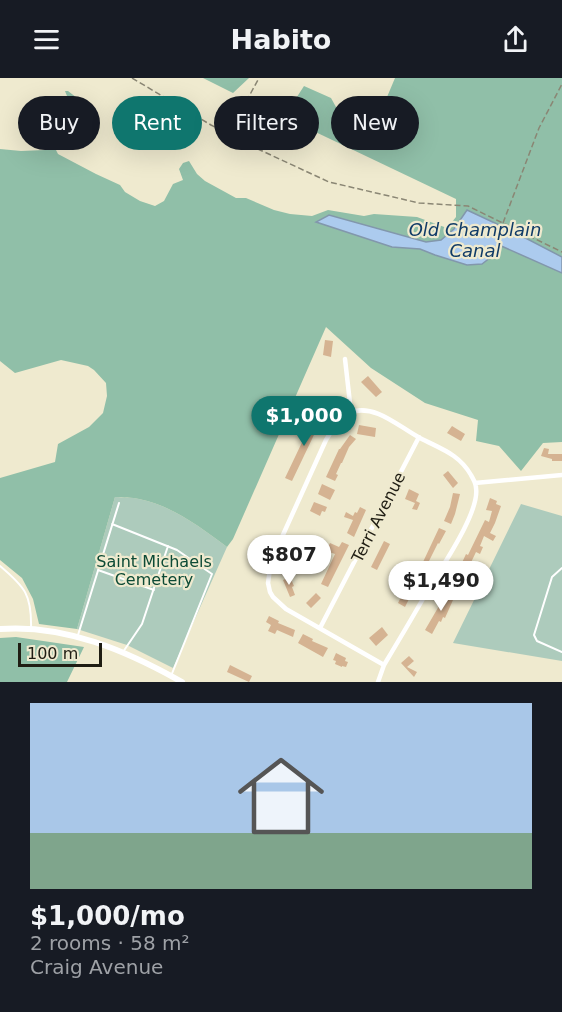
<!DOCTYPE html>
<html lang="en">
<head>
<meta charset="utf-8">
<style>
	:root { --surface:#171b24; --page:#242831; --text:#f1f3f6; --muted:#9ea1a6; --accent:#0f766e }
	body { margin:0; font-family:"DejaVu Sans",sans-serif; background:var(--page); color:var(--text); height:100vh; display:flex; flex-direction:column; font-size:22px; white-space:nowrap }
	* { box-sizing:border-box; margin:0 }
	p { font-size:20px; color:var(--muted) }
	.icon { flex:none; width:33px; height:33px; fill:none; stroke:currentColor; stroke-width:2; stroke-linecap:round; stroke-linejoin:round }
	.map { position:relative; height:604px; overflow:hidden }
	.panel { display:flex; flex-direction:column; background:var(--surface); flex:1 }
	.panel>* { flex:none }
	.banner { position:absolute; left:18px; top:18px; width:526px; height:54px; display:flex; gap:12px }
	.scale { position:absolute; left:18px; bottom:15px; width:84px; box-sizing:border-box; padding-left:6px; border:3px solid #1f1d13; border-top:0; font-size:16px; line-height:21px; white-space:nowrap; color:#1f1d13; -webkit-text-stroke:4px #efeacf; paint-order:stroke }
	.price { position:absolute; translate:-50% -51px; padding:0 14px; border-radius:21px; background:#fff; color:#222; font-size:20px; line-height:39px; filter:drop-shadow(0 2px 3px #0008) }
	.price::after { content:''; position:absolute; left:50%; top:36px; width:18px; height:14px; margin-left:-9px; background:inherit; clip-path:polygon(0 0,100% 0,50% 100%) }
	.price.selected { background:var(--accent); color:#fff }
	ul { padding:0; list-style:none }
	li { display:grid; align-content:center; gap:12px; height:318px; padding:0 30px }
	li span { display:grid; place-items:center; height:186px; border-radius:0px; color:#555 }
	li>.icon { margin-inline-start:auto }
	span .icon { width:108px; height:108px; fill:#fffc; stroke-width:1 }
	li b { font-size:26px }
	.pill { padding:0 21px; border-radius:27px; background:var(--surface); box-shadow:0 6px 24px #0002; font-size:21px; line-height:54px }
	.pill.selected { background:var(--accent); color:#fff }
	header { display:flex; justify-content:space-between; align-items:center; height:78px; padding:0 30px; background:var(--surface); font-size:27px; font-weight:700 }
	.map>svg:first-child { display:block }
	.green { fill:#adcbbc }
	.forest { fill:#90bfa8 }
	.water { fill:#accbee; stroke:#8297ac; stroke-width:1.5 }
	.building { fill:#d5b392 }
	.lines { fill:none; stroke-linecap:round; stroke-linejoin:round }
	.path { stroke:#8a8674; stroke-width:1.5; stroke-dasharray:6 3; stroke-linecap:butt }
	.lane { stroke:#fff; stroke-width:2 }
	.street { stroke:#fff; stroke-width:4.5 }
	.secondary { stroke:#fff; stroke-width:6 }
	.labels { text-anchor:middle; stroke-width:4.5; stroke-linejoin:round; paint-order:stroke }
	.street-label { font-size:16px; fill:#1f1d13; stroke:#efeacf }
	.park-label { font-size:16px; fill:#0c4a35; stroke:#efeacf }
	.water-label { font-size:18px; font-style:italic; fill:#103b67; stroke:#efeacf }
</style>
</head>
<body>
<header><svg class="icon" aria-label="menu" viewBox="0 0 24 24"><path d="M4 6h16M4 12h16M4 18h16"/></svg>Habito<svg class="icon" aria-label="share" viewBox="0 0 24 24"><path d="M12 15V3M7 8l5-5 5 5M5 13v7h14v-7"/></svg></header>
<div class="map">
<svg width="562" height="604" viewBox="0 0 562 604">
	<rect width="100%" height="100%" fill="#efeacf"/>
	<path class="green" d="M115,419C123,420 132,419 139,421C173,428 200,449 227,469L173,590L127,567L77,551Z
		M521,426L562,438V583L453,565Z"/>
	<path class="forest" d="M203,0H249L233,15Z
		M395,0H562V364L543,365L521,393L499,368L476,363L478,342L425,325L371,290L326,249L233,461L227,469C200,449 173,428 139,421C132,419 123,420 115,419L77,551L39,546L33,521L22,500L0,482V400L55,384L58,366L89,349L103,335L107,318L106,305L94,292L88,288L61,282L15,295L0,283V71L21,73L45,72L64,56L73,33L65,13H68L81,23L96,31L84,40L68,60L60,66L56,72L58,76L96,96L120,107L125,114L140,123L155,128L164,123L173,106L183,102L179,91L183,85L189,83L197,96L205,103L236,120H246L274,132L290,136L312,138L328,132L364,138L374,136L417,139L447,150L456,139V121L284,39L304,8L331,20L346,47L367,52L374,50Z
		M16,559L84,569L67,604H0V560Z"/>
	<path class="water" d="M467,132L512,153L562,179V195L499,167L491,179L482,186L467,187L435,177L420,171L392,169L316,144L329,137L426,164L441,162L454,151Z"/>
	<path class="building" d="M325,262L333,263L331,279L323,277Z
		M368,298L382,314L376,319L361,304Z
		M316,335L323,338L292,403L285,400Z
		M359,347L376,350L375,359L357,356Z
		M452,348L465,356L461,363L447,355Z
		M350,357L356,361L349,369L342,385H341L336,396L338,397L335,403L326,399L339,371H340Z
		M544,370L549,371L548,376H562V383H552V381L541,378Z
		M448,393L458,405L453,410L443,397Z
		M322,406L335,412L330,422L318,416Z
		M409,411L419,416L416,423L420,425L417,432L412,431L415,425L405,421Z
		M453,415L460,416L455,436L451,446L444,443L450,429Z
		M490,420L497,423L496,426L501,428L495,445L490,455L496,458L493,463L484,458L480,468L483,469L480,476L476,474L465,497L468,498L465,507L454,502L466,476L468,477L485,442L489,444L492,433L486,432Z
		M314,424L327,429L325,434L322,433L320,438L310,433Z
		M360,429L366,432L354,459L347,455L353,442L344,439L346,434L353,438L355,434L357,435Z
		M439,450L446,453L439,466L438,465L423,495L420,493L416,502L418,503L405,529L398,525L404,513L401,511L403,505L408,508L414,496L412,494L416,485L419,487L421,483L423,484Z
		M384,463L390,466L377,492L371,489Z
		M342,464L349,467L328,509L321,506L335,476L326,473L330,465L339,469Z
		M290,499L294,508L292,509L295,517L290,519L283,502Z
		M448,510L455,514L451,521L453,522L445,540L443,539L441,544L439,543L432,556L425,552L439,528L441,529L447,519L444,518Z
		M316,515L321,520L311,530L306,525Z
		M269,538L279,543L278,545L295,552L293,559L277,552L275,556L268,553L271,547L266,544Z
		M382,549L388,557L376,568L369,560Z
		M303,556L313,561L312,563L328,570L323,579L298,565Z
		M336,575L346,580L345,583L348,584L346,589L342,588V589L335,586L336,583L333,582Z
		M409,578L414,583L407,589L417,594L414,599L401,585Z
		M230,587L252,598L249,604L227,594Z"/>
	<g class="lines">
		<path class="path" d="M132,0L211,47L245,65L329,104L419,125L468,128L562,174
			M229,55L259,0
			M503,145L539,50L562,6"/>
		<path class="lane" d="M112,446L177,472L212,496L171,598
			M0,488C25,509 32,517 31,551
			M562,490L552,499L534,557L537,563L562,574
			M98,492L154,512
			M78,557L119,425
			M123,574L142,546L168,468"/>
		<path class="street" d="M345,281L351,334L334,349L326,362L272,481L270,491L268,505L270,514L273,519L286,531L384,587
			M351,334C376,326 399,349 420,360C441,371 459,376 471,397C473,401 476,405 476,410C480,434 441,490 428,512C414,537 399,562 384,587L378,604
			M475,405L562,397
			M320,550L419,359"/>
		<path class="secondary" d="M0,551C65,546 127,573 182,604"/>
	</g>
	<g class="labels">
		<g class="street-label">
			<text transform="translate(378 439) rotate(-63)" y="6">Terri Avenue</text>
		</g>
		<g class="park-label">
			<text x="154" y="489">Saint Michaels<tspan x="154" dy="18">Cemetery</tspan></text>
		</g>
		<g class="water-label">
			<text x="475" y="158">Old Champlain<tspan x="475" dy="21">Canal</tspan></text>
		</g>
	</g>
</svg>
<div class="scale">100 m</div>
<b class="price selected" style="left:304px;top:369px">$1,000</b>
<b class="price" style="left:289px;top:508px">$807</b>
<b class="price" style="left:441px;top:534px">$1,490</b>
<div class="banner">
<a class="pill">Buy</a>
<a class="pill selected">Rent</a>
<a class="pill">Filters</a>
<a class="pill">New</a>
</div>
</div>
<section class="panel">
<ul>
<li><span style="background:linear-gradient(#a9c7e8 70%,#7fa58c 0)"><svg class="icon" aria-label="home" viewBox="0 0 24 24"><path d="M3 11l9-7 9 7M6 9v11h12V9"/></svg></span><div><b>$1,000/mo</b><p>2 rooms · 58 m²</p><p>Craig Avenue</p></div></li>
</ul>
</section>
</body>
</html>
